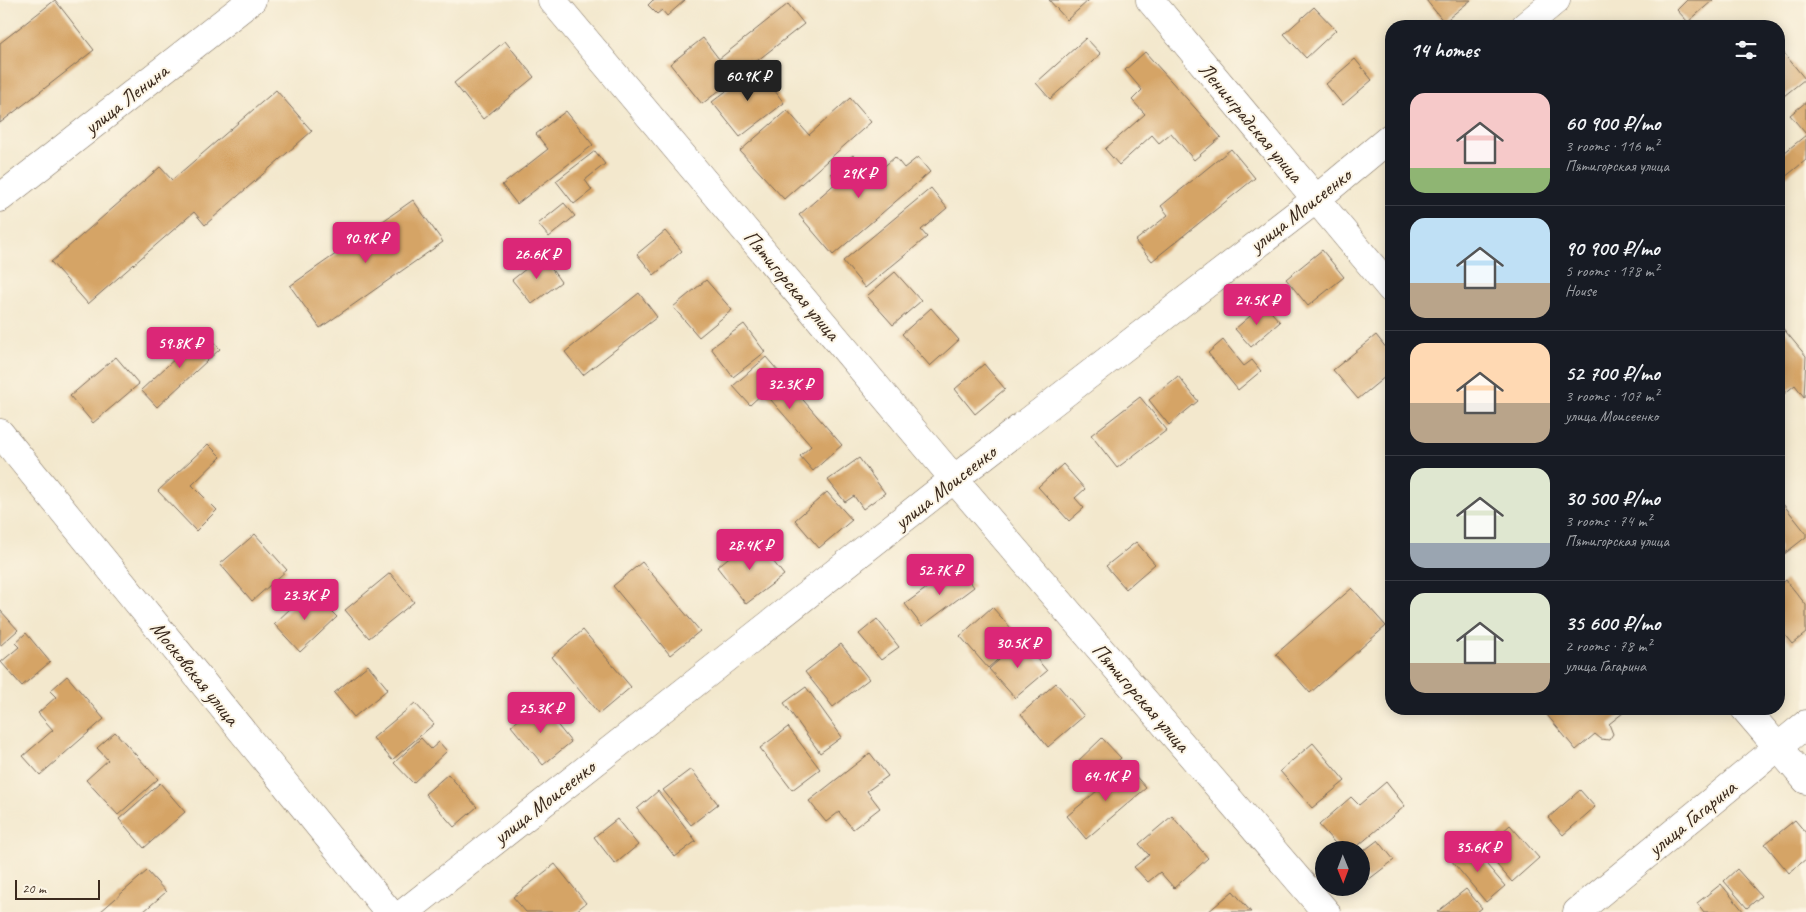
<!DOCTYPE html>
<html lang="en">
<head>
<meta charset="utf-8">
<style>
	:root { --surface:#171b24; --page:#20242c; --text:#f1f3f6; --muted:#9ea1a6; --line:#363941; --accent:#db2777 }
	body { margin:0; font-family:Caveat,sans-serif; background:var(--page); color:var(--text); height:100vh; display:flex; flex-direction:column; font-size:19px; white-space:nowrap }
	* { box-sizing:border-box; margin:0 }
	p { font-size:16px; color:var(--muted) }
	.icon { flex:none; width:28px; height:28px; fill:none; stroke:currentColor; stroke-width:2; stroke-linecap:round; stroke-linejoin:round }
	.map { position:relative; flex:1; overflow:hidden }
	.drawer { position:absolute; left:1385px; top:20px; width:400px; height:695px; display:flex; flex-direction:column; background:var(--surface); border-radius:20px; box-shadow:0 2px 12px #0003 }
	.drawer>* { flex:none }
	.needle { width:32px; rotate:179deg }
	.controls { position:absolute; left:1315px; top:841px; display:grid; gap:10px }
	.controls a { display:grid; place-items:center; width:55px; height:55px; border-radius:50%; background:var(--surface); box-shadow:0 2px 12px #0003; font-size:25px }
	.scale { position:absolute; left:15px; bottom:12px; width:85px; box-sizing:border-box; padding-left:5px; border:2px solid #3b2a1e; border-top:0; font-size:14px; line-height:18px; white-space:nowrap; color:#3b2a1e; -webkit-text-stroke:4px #fcf5e5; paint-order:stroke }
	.price { position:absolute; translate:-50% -42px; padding:0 11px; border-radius:5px; background:var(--accent); color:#fff; font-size:16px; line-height:32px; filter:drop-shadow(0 1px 2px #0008) }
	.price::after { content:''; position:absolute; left:50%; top:30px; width:15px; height:11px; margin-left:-8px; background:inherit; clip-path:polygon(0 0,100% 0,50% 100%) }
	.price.on { background:#222; color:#fff }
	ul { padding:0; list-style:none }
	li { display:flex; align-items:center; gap:15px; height:125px; padding:0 25px }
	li+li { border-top:1px solid var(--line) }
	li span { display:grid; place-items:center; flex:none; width:140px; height:100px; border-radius:15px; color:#555 }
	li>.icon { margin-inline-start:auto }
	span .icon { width:60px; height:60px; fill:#fffc; stroke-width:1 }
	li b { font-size:21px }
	h2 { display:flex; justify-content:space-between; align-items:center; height:60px; padding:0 25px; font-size:21px }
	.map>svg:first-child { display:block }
	.building { fill:#d5a466 }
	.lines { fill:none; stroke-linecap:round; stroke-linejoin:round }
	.minor-casing { stroke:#7b6c5b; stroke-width:29 }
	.minor { stroke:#fff; stroke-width:28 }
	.labels { text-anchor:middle; stroke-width:4; stroke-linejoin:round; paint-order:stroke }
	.street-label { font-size:21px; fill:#3b2a1e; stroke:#fcf5e5 }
</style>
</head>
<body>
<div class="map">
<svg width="1806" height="912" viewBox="0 0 1806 912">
	<rect width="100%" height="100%" fill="#fcf5e5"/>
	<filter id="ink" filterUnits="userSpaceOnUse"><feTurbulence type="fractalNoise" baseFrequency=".02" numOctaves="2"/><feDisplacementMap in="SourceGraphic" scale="10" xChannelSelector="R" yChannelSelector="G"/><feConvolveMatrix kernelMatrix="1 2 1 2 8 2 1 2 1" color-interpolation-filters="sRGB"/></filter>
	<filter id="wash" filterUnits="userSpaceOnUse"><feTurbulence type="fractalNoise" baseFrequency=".0096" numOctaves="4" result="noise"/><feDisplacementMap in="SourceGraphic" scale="20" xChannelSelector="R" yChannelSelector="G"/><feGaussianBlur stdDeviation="1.12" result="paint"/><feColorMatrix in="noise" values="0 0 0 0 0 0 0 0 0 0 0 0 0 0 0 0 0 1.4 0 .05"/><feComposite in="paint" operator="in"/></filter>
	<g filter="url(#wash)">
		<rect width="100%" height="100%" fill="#f3e8cd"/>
		<g id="blocks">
			<path class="building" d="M55,0L94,50L0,123V43Z
				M653,0H685L667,16L662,10L657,14L648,5Z
				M1049,0H1089L1067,20Z
				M1426,0H1471L1444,22Z
				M1687,0H1713L1688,22L1677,10Z
				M788,4L804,24L702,104L670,64L703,38L719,59Z
				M1314,7L1336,30L1306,58L1284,34Z
				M1086,38L1101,54L1050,99L1036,83Z
				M505,41L534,77L483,119L454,83Z
				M1779,47L1805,79L1779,100Z
				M1145,52L1221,137L1194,160L1171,133L1159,143L1152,135L1119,165L1105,149L1145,114L1132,100L1142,90L1125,70Z
				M1355,59L1372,80L1343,105L1326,84Z
				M757,67L784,103L740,137L712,102Z
				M276,90L312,131L205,225L194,212L88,304L51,262L160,167L172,180Z
				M850,98L871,122L784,199L740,151L787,110L809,135Z
				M1806,102V134L1790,115Z
				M566,111L593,145L517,204L502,185L548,149L536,134Z
				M1806,135V160L1779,182V157Z
				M1231,149L1255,178L1152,261L1135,241L1168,215L1161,206Z
				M595,151L605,164L585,180L592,190L574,204L556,181Z
				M853,155L872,177L895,157L904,168L918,157L930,172L833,255L799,215L838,181L831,173Z
				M931,188L947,208L921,230L927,237L865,288L843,261Z
				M413,200L443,242L320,328L290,286Z
				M564,203L575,216L549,237L538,224Z
				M665,231L682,251L654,275L637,254Z
				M1322,250L1344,277L1308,306L1286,279Z
				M542,256L561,282L532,304L512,280Z
				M895,272L921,301L893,325L867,296Z
				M706,280L732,310L699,337L673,307Z
				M639,293L657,317L583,375L565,352Z
				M1264,304L1280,322L1251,347L1235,329Z
				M931,308L959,340L930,366L902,334Z
				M744,324L765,352L733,377L711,348Z
				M1781,326L1806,356L1804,397L1795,385L1779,398V371L1783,367L1779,362V328Z
				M204,332L220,349L157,407L141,390Z
				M1376,335L1391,354V372L1358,399L1333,370Z
				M1223,340L1244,366L1252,360L1261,371L1238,390L1208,353Z
				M116,357L139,384L93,423L70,396Z
				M766,357L842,445L813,471L800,456L811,446L764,392L750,405L733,386Z
				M984,364L1005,389L975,414L955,389Z
				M1178,376L1198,401L1169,425L1149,400Z
				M1140,397L1167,430L1117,468L1091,435Z
				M208,444L221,457L192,485L217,510L196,531L158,491Z
				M859,458L885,493L863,509L854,496L845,502L828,480Z
				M1063,464L1085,489L1075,498L1084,508L1069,521L1038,487Z
				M827,492L852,520L819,548L795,520Z
				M1779,499L1806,533V537L1779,558Z
				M255,534L287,570L252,601L220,564Z
				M754,537L784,575L746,604L717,567Z
				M1136,542L1155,564L1126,589L1106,566Z
				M642,562L700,631L670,655L613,586Z
				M958,565L974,587L922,626L905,604Z
				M390,573L414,602L369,638L345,610Z
				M1786,580L1806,605V633L1792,644L1779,628V586Z
				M1352,588L1386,626L1310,693L1276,654Z
				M310,590L337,617L300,652L274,624Z
				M992,607L1021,639L988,668L960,636Z
				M0,610L18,630L0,646Z
				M877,619L899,647L881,660L859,634Z
				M583,630L631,687L599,714L552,657Z
				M26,633L50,662L22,686L1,662L19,647L15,643Z
				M1021,640L1047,671L1015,698L989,669Z
				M841,644L869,679L833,707L805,672Z
				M368,665L388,689L354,717L334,693Z
				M67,676L104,719L40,775L23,756L53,730L38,713L56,697L50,691Z
				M1056,683L1084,716L1048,747L1021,714Z
				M806,687L842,737L820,753L784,703Z
				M415,703L434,724L392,760L373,738Z
				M540,703L571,742L543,765L511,726Z
				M1542,709H1628L1609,724L1613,734L1609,740L1601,739L1595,734L1576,750Z
				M788,727L820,769L792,790L760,748Z
				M115,732L158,779L118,815L86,780L108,760L97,748Z
				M421,738L431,749L439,742L447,751L413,783L394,763Z
				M1102,738L1121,758L1093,784L1075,764Z
				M1313,743L1345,781L1312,808L1280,771Z
				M870,753L888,776L867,791L880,808L853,829L839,812L826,822L809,801Z
				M1127,766L1146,788L1086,839L1067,816Z
				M691,769L718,804L691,825L663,790Z
				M448,774L477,807L454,827L425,794Z
				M1386,782L1405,806L1353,850H1341L1319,825L1351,797L1359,805Z
				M160,783L185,812L144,848L119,819Z
				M1580,790L1595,807L1563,835L1548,818Z
				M658,791L696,841L675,857L637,809Z
				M1172,816L1208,858L1174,888L1160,872L1148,882L1134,867L1149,855L1139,844Z
				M617,819L638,845L615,864L594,837Z
				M1795,820L1806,833V859L1789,873L1765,844Z
				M1510,825L1539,858L1512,882L1483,849Z
				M1378,840L1394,860L1368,880L1361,871V853Z
				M1469,844L1505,886L1486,902L1451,860Z
				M555,864L586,903L575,912H526L513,897Z
				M1737,869L1761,896L1747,908L1724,881Z
				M147,871L166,892L143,912H100Z
				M1721,884L1744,912H1704L1697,903Z
				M1466,889L1482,908L1477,912H1437Z
				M1233,891L1251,912H1208Z"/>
		</g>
	</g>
	<g filter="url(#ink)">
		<use href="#blocks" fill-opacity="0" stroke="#7b6c5b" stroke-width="1"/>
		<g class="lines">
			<g class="minor-casing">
				<path id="minor" d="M552,0L954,479L1326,912
					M1150,0L1391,289
					M1525,26L1556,0
					M0,198L252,0
					M0,433L389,912
					M1745,709L1806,780
					M405,912L954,479L1315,200L1391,137
					M1577,912L1806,724"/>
			</g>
			<use href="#minor" class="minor"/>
		</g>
	</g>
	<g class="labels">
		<g class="street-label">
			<text transform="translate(126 99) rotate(-38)" y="7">улица Ленина</text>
			<text transform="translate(1251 122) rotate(50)" y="7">Ленинградская улица</text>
			<text transform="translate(1300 210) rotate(-38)" y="7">улица Моисеенко</text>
			<text transform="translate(792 285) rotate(50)" y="7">Пятигорская улица</text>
			<text transform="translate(945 487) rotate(-38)" y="7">улица Моисеенко</text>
			<text transform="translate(195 673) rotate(51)" y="7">Московская улица</text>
			<text transform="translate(1141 697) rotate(49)" y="7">Пятигорская улица</text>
			<text transform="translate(544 802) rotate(-38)" y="7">улица Моисеенко</text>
			<text transform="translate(1692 818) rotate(-39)" y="7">улица Гагарина</text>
		</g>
	</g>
</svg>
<div class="controls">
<a><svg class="needle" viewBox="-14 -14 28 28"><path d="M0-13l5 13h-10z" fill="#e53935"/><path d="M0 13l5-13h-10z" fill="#9ea1a6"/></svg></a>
</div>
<div class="scale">20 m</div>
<b class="price on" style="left:748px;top:102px">60.9K ₽</b>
<b class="price" style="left:859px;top:199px">29K ₽</b>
<b class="price" style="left:366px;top:264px">90.9K ₽</b>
<b class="price" style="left:537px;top:280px">26.6K ₽</b>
<b class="price" style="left:1257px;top:326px">24.5K ₽</b>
<b class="price" style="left:180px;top:369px">59.8K ₽</b>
<b class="price" style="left:790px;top:410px">32.3K ₽</b>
<b class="price" style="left:750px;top:571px">28.4K ₽</b>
<b class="price" style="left:940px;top:596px">52.7K ₽</b>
<b class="price" style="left:305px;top:621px">23.3K ₽</b>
<b class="price" style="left:1018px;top:669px">30.5K ₽</b>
<b class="price" style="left:541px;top:734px">25.3K ₽</b>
<b class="price" style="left:1106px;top:802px">64.1K ₽</b>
<b class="price" style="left:1478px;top:873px">35.6K ₽</b>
<section class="drawer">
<h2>14 homes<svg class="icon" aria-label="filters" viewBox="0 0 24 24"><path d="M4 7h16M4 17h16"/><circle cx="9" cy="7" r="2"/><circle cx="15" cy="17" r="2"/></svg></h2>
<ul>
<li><span style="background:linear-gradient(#f6c9c9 75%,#8fb573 0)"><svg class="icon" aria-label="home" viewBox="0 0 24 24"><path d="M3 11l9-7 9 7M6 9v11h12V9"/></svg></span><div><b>60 900 ₽/mo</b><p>3 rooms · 116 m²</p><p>Пятигорская улица</p></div></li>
<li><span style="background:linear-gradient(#bfe0f5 65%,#b9a48a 0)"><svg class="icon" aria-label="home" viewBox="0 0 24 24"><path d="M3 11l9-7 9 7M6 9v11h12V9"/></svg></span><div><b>90 900 ₽/mo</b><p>5 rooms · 178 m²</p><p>House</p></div></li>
<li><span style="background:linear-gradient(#ffd9b3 60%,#b9a48a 0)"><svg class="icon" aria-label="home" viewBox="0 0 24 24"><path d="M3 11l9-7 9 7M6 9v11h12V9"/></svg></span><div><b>52 700 ₽/mo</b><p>3 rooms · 107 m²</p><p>улица Моисеенко</p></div></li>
<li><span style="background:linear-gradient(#dfe7d0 75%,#9aa5b1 0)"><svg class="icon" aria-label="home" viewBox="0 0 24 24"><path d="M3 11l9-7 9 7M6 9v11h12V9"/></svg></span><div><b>30 500 ₽/mo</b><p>3 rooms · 74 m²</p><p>Пятигорская улица</p></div></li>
<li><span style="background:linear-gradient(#dfe7d0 70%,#b9a48a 0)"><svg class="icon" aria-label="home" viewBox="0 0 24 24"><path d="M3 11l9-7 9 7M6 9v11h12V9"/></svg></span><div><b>35 600 ₽/mo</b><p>2 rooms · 78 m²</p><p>улица Гагарина</p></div></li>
</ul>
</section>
</div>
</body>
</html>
